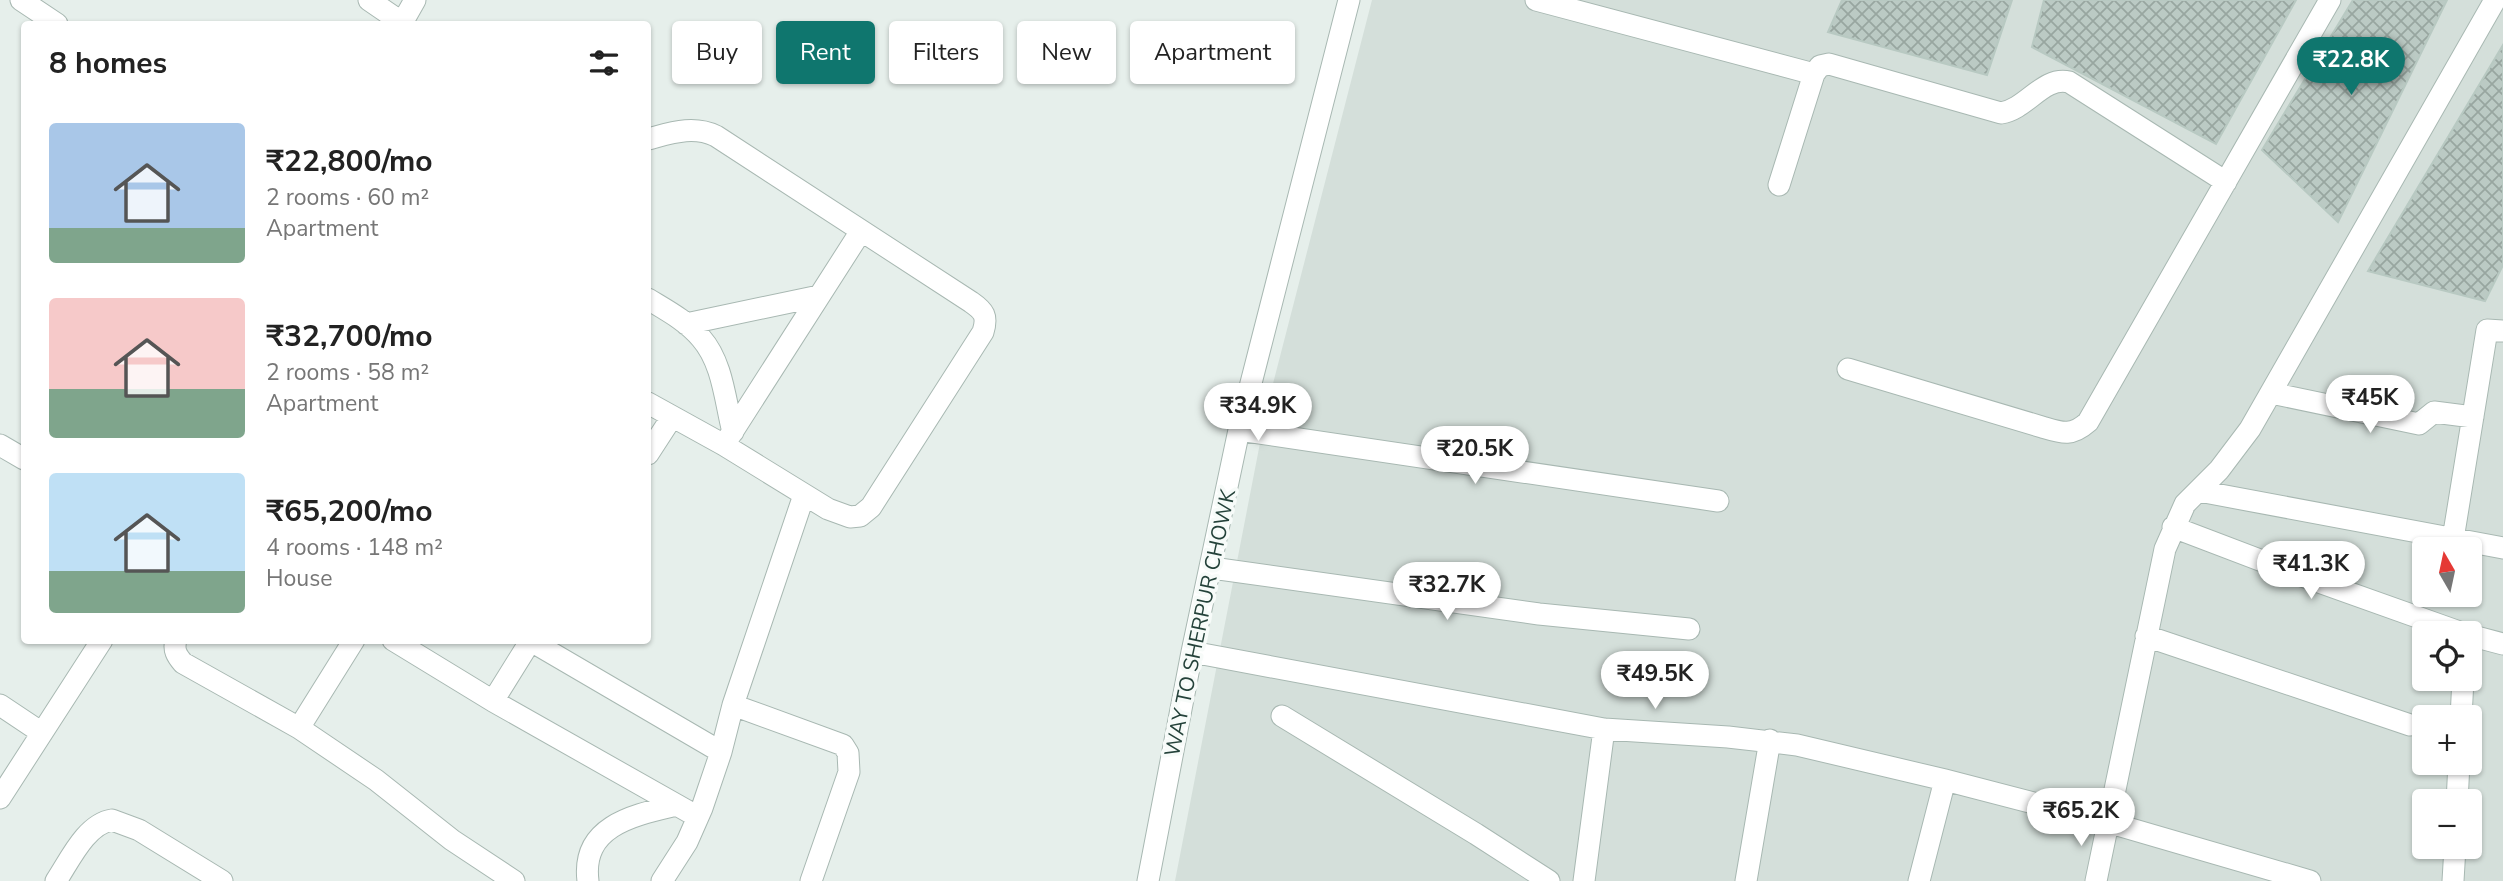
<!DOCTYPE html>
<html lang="en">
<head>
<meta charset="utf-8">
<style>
	:root { --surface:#fff; --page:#f2f2f2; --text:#222; --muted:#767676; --accent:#0f766e }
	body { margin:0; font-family:"Nunito Sans",sans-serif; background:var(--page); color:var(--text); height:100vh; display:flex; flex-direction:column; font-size:26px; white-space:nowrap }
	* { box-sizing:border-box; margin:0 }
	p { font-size:23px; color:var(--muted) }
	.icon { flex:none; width:38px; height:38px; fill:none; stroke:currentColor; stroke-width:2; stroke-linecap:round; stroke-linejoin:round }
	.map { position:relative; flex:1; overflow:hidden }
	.drawer { position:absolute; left:21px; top:21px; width:630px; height:623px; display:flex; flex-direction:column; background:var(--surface); border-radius:7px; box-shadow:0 2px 5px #0004 }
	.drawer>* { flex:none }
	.top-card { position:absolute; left:672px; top:21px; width:665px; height:63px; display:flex; gap:14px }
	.needle { width:46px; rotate:351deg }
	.tools { position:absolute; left:2412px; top:537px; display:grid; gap:14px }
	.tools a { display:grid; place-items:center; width:70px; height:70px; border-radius:7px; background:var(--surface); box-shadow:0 2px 5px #0004; font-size:35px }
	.price { position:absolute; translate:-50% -60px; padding:0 16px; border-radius:24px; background:#fff; color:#222; font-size:23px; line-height:46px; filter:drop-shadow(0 2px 4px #0008) }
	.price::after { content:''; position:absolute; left:50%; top:42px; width:21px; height:16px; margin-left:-10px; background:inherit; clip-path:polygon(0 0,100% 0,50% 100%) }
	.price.on { background:var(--accent); color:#fff }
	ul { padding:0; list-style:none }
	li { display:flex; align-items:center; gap:21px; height:175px; padding:0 28px }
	li span { display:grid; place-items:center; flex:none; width:196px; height:140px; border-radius:7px; color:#555 }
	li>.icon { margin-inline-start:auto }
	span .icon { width:84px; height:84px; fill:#fffc; stroke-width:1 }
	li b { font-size:30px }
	h2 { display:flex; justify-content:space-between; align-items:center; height:84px; padding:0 28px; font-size:30px }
	.pill { padding:0 24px; border-radius:7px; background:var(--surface); box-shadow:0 2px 5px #0004; font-size:24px; line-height:63px }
	.pill.on { background:var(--accent); color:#fff }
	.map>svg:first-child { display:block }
	.built { fill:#d4dfda; fill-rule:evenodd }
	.building { fill:url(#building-cross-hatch); stroke:#b8c9c2; stroke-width:2 }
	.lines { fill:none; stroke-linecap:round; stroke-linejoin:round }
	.minor-casing { stroke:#a8b8b2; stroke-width:23 }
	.minor { stroke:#fff; stroke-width:21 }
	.labels { text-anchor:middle; stroke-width:7; stroke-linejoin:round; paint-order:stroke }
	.street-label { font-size:21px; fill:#24423a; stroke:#f7fbf9 }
</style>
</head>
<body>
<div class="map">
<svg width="2503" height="881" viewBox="0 0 2503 881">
	<defs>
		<pattern id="building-cross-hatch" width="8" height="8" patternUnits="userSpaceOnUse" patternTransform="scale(1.75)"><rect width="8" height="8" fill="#bbcac4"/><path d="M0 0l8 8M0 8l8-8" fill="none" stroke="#98a6a0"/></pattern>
	</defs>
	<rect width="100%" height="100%" fill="#e6efeb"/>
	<path class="built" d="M1372,0H2503V881H1175L1267,407ZM2424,550H2469V595H2424ZM2424,634H2469V679H2424ZM2424,718H2469V763H2424ZM2424,802H2469V847H2424Z"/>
	<path class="building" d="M1842,0H2012L1987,75L1828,32Z
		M2044,0H2296L2216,144L2032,47Z
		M2353,0H2447L2338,222L2262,150Z
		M2503,45V265L2485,301L2368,271Z"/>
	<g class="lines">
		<g class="minor-casing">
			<path id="minor" d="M21,0L57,24
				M369,0L404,24
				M1536,0L1814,74
				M402,23L415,0
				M648,139C671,133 693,125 716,136L971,302C984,311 988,316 983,332L871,507L860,516L850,517L828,509L724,445L648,403
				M1779,185L1814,74L1820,66L1829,64L2001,113C2027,109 2043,76 2069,82L2226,182
				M648,299C666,310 687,321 701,338C723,363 725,401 733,432
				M686,324L819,296
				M1848,369L2042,427C2062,433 2071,437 2088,422L2330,0
				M2271,393L2419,424L2434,412L2473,417
				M1239,430L1718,501
				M0,445L24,459
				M724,445L861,231
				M648,454L672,417
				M2199,491L2503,548
				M2173,527L2302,576L2465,634
				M2453,539L2487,330L2503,331
				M1212,568L1539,614L1689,629
				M2469,635L2503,644
				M2146,636L2410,725
				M176,640C173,650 177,656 183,663L299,728L376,780L452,840L514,881
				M393,640L493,701L698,817
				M531,641L721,752
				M1192,652L1604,729L1728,737L1797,745L1945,780L2107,822L2310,881
				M493,701L531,640
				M0,705L42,733
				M733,705L843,745L848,753L849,772L811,881
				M1282,716L1476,834L1549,881
				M2461,718L2463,679
				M299,728L354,640
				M0,798L102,640
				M2457,802L2459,763
				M56,881C70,860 86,824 112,820L139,830L222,881
				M588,881C581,825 635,815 677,805
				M662,881L687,842L702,808L721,752L733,705L804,495
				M1148,881L1192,652L1239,430L1349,0
				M1584,881L1604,729
				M1746,881L1770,740
				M1919,881L1945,780
				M2096,881L2165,549L2185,504L2219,470L2250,429L2495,0
				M2453,881L2455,847"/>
		</g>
		<use href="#minor" class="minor"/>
	</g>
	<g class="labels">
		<g class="street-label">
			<text transform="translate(1200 623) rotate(-78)" y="7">WAY TO SHERPUR CHOWK</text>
		</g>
	</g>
</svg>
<div class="tools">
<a><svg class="needle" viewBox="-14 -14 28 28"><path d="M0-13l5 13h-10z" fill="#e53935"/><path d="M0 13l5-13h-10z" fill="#767676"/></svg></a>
<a><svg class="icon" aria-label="locate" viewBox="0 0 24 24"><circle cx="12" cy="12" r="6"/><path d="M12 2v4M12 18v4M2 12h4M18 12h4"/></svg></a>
<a>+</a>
<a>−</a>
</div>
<b class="price on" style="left:2351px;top:97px">₹22.8K</b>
<b class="price" style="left:2370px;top:435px">₹45K</b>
<b class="price" style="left:1258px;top:443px">₹34.9K</b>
<b class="price" style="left:1475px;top:486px">₹20.5K</b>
<b class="price" style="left:2311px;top:601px">₹41.3K</b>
<b class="price" style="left:1447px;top:622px">₹32.7K</b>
<b class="price" style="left:1655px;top:711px">₹49.5K</b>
<b class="price" style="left:2081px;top:848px">₹65.2K</b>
<div class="top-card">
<a class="pill">Buy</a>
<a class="pill on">Rent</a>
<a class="pill">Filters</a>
<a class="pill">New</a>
<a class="pill">Apartment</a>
</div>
<section class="drawer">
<h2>8 homes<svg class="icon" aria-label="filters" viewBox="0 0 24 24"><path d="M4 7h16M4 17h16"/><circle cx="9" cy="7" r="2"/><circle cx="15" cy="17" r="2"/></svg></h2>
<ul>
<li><span style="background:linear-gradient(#a9c7e8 75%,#7fa58c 0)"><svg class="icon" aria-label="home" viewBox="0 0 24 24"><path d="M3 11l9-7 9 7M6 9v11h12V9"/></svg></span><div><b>₹22,800/mo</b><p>2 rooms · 60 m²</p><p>Apartment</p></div></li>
<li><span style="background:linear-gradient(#f6c9c9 65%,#7fa58c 0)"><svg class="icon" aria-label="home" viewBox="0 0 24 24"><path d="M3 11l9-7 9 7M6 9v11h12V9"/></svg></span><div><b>₹32,700/mo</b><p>2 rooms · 58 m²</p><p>Apartment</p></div></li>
<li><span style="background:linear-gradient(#bfe0f5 70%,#7fa58c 0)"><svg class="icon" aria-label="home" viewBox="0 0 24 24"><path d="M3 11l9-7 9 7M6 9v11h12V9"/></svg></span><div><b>₹65,200/mo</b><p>4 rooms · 148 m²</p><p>House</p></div></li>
</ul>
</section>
</div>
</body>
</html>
